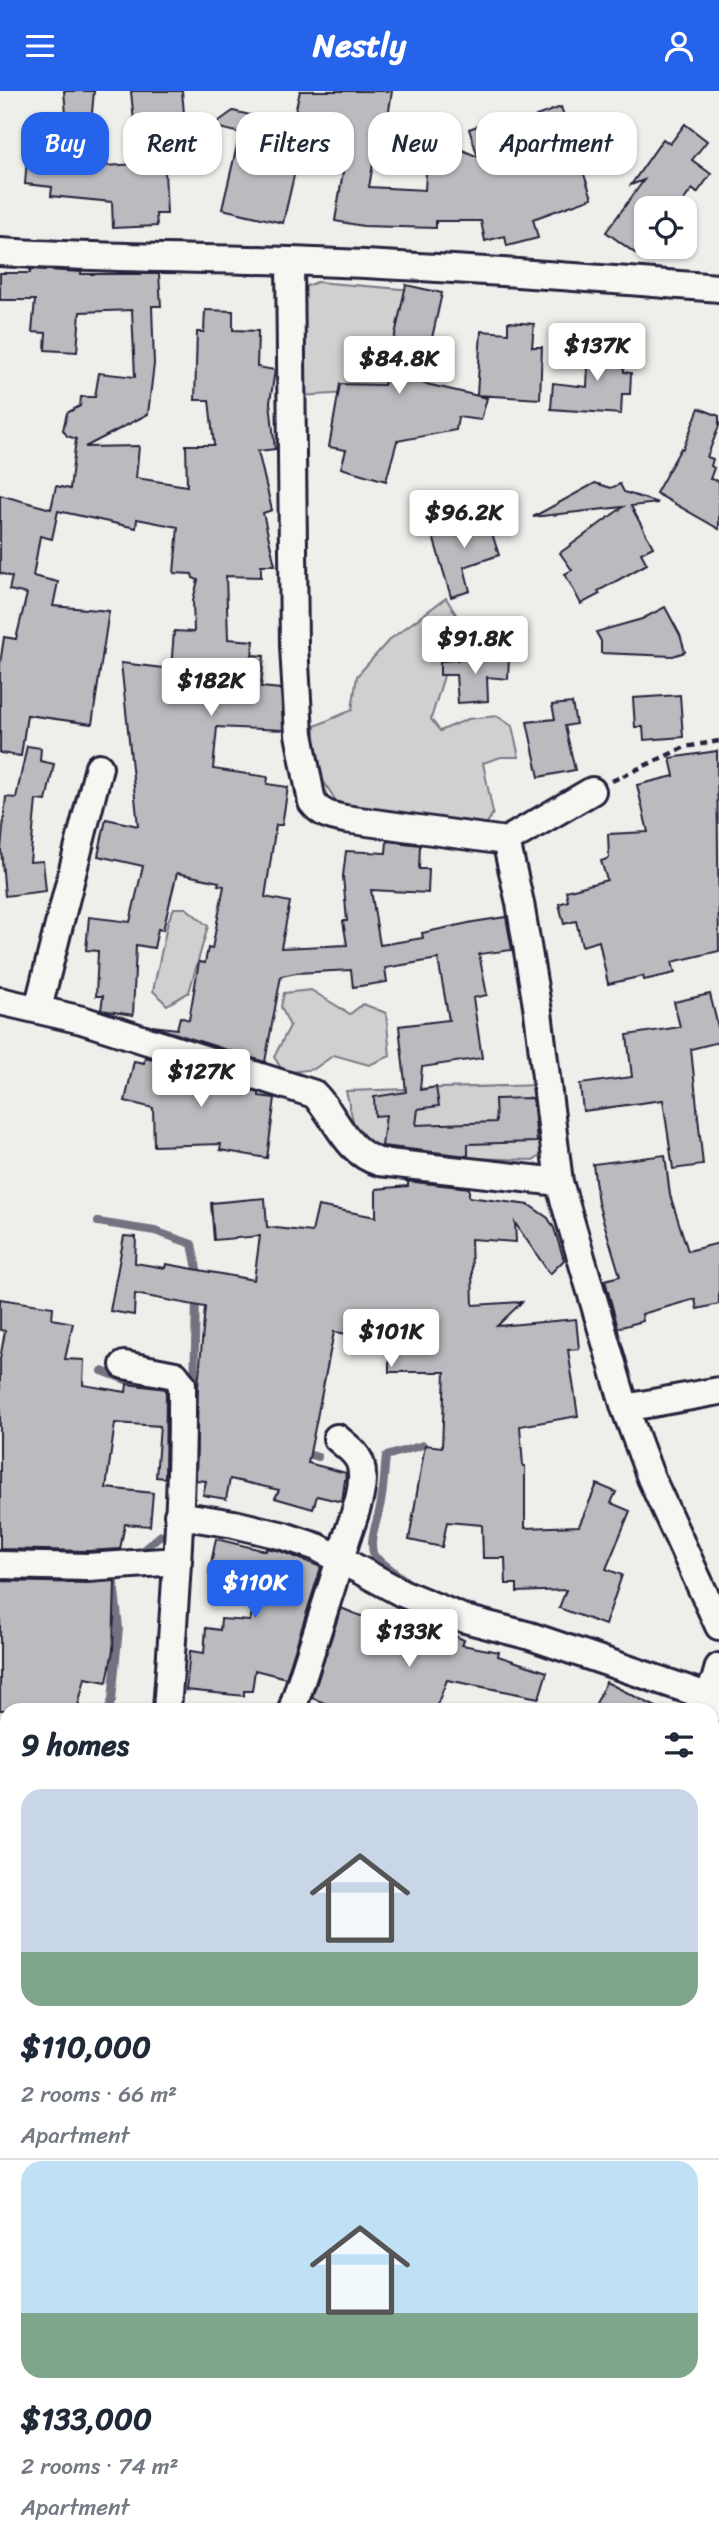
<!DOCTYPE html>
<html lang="en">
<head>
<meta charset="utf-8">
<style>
	:root { --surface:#fff; --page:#f2f2f3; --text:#1f2937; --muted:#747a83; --line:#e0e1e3; --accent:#2563eb }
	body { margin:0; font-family:Sriracha,sans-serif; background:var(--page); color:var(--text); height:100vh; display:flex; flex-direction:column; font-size:26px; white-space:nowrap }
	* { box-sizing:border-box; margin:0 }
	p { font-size:23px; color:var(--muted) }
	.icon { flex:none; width:38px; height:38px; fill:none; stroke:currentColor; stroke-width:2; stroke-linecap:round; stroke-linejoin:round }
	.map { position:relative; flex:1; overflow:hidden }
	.panel { position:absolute; left:0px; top:1612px; width:719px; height:842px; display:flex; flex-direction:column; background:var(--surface); border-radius:21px 21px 0 0; box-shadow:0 2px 5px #0004 }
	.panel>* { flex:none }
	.hud { position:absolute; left:21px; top:21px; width:677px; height:63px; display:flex; gap:14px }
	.tools { position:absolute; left:634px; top:105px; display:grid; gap:14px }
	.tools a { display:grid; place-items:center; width:63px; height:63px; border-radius:14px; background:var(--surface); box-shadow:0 2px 5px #0004; font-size:35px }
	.price { position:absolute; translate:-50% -60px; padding:0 16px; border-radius:7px; background:#fff; color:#222; font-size:23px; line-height:46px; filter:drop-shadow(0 2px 4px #0008) }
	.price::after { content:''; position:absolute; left:50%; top:42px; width:21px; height:16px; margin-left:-10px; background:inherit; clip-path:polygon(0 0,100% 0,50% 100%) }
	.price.current { background:var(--accent); color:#fff }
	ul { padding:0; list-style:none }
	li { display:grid; align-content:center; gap:14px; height:371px; padding:0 21px }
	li+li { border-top:2px solid var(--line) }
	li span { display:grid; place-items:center; height:217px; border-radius:21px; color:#555 }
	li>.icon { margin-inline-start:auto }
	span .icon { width:126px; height:126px; fill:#fffc; stroke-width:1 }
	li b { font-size:30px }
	h2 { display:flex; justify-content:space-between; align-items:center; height:84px; padding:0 21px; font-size:30px }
	.pill { padding:0 24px; border-radius:21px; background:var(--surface); box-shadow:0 2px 5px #0004; font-size:24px; line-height:63px }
	.pill.current { background:var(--accent); color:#fff }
	header { display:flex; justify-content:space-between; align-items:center; height:91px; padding:0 21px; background:var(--accent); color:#fff; font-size:32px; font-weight:800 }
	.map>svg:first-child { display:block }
	.green { fill:#d0d0d1; stroke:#797986; stroke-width:2 }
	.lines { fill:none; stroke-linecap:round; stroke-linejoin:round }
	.stream { stroke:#727281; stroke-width:8 }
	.building { fill:#bbbbbf; stroke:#22223b; stroke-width:2; fill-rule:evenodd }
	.minor-casing { stroke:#22223b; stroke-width:32 }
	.path { stroke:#22223b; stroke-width:4.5; stroke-dasharray:7 5; stroke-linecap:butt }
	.minor { stroke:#f6f6f2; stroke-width:26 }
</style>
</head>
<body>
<header><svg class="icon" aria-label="menu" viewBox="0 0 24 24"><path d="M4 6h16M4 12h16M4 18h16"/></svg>Nestly<svg class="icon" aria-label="person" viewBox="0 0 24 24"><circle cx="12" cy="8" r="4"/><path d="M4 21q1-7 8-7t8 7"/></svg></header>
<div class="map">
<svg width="719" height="2453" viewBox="0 0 719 2453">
	<rect width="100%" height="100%" fill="#eeeeeb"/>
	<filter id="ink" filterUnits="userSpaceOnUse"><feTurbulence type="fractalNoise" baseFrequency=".0143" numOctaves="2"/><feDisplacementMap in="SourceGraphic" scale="14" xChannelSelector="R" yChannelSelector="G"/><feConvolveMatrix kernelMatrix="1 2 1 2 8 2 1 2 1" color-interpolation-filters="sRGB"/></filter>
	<g filter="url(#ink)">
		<path class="green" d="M317,191L437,201L418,298L299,305L295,208L304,196Z
			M446,507L457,525L455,548L431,628L440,640L468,628L497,625L512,635L519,666H501L483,672L493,722L482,741L338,713L315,677V635L352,619L357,585L389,549Z
			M174,817H186L208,835L189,901L167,914L153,900L168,830Z
			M311,899L350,923L363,913L386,922L390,965L369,974L334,964L314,978L284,982L274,966L290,935L281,916L284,902Z
			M538,994L542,1063L535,1069L408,1065L365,1055L355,1038L346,1000Z
			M0,2121L7,2126V2373L0,2365Z"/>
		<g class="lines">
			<path class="stream" d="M98,1131L155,1140L192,1153L197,1178V1190
				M102,1280L126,1289L159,1294
				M194,1302L196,1206
				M301,1361L318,1366
				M134,1466L161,1444L176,1443
				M25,1487L51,1489L65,1486
				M410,1493L374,1465C368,1449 377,1432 380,1416C384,1400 384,1382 386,1365L423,1354
				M108,1619L112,1609L119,1537L114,1490
				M0,1734L7,1738
				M3,2360L7,2356
				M712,2393L719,2401"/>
		</g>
		<path class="building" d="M64,0H94L87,76L138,73L131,0H182L187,56L164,59L167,123H156L157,135L113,137L112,111L51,105L52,96L25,93L28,54L53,56L56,22L66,23Z
			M300,0H392L388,26L478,66L469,38L501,27L512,82L552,72L536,25L561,16L592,107L533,128L538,147L507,155L505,145L485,150L481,130H436V137L363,135L335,130L348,50L310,42L313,25L295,22ZM378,44L427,65L425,99L369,96Z
			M233,20L272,29L263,68L296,76L283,132L222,118L240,42L212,35Z
			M685,33L707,50L692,69L711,83L697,102L692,98L678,117H646V147L635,162L606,141L644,89L631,94L663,48L670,53Z
			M30,178L81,181V183H159L161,215H152L154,273L148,323L85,356L139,355L136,387L187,395L186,354H214L209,309H195L197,241H204L205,219L233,220V239L258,240L257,276L275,279L270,311L275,358L258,360L272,419L263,422L275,474H261V486L226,485L228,548L254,550L252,564L264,565L261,596L281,598L283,639L217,636L213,678L268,686L267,693L288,696L282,734H276L265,806L290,811L281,857L347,854L343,830H347L343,785L346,760L386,762L387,750L420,754L419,778H429L428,802L371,799L380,854L423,847L422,842L473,831L506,826L512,859L479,863L487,904L473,907L482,967L422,976L420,999L436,996L439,1015L418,1018L416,1034L496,1031L495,1008L533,1007L537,1051L468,1053V1065L382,1055L386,1024L375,1025L374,1006L406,1001L399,935L449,929L438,868L385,877L387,891L353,896L351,879L296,882L281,885L265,971L152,935L177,938L180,926L189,929L199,871L205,872L208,857L212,858L224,795L218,794L219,791L177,782L163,839L158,838L154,857L136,854L133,924L101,919L103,905H96L98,860L86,859L89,826L130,831L143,775L98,765L106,728L138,735L121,572L171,578L174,540L194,541L193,509L198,489L193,487L192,483L174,482L178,436L137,428L136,437L58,420L52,448L40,445L33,485L58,491L53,515L109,520L92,633L27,624L21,665L0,662V573L4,546L16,548L27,503L9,499L12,486L0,482V404L51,418L56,395L70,398L76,348L67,345L63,339L67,322L80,315L81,306H95L99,282L135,286L132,219L80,221L77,261L45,259L46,242L32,241L35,209H0V182H30Z
			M406,194L442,202L422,292L487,307L481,329L458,326L456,339L397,350L386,390L341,377L346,359L329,356L340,293L384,294Z
			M508,231L534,233L532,256H542L540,308L477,304L481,240L508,242Z
			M589,251L625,253L624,281L631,282L630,303H622L621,323L551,318L553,292L587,296Z
			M699,317L719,325V335L707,366L713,368L711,375L714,377L710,388L719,390V438L656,402L681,357L683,358Z
			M595,392L611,397L620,393L624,401L658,412L631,415L653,456L641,462L647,473L598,500L600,503L581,513L565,483L572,479L560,462L623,416L533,426Z
			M485,421L499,464L464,476L470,500L451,506L432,442L468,432L466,427Z
			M665,516L680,544L685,561L673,565L601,562V550L596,541L642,528Z
			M509,566L508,588L487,586L488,610L458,612L456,584H440V570Z
			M680,604L683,646L644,649L643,636H635L633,607Z
			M572,612L576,633L565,635L575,679L539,686L527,631L555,628L552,614Z
			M27,655L41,657L40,670L54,673L46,710L36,709L30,771L43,770L46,800L5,805L1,758L6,706L16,707Z
			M717,660L719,860L672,871L675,882L644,889L643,885L608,893L599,850L582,855L576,830L564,833L559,813L568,810L566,800L607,789L601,770L609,767L608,743L648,741L637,694L674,685L670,667Z
			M710,903L719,940V951L691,958L703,1074L673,1078L663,1009L583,1020L580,993L632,986L627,944L680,936L674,911Z
			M145,966L259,1002V1005L275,1007L267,1067L220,1059L221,1053L154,1055L153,1017L125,1010L134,970L144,972Z
			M665,1064L670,1104L688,1160L719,1152V1213L697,1218L695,1208L642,1223L643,1230L618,1237L605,1189L620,1185L598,1112L593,1073Z
			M405,1090L469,1097V1106L529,1114L548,1127L554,1137L564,1169L550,1183L515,1132L516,1151L471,1148L473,1214L522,1211L497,1235L576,1228L579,1258L568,1259L578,1325L520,1335L523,1375H525V1437L579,1435L597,1393L616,1401L611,1412L630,1420L606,1478L622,1484L605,1534L559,1517L566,1499L517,1501V1493H506L505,1467H483L482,1434L447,1431L442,1456L409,1449L425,1354L442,1356L445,1281H389V1249L334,1241L308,1372L346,1382L342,1411L317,1405L313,1418L275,1407L279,1399L230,1388L226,1408L203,1404L206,1390L196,1389L198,1296L205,1216L135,1203L134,1224L110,1220L124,1145L136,1146L135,1172L165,1177L166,1173L254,1189L260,1145L214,1149L211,1112L265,1107L267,1136L312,1141L318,1115L376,1126V1098L408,1095V1090Z
			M0,1208L53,1216L52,1228L73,1232L65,1268L84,1269L83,1294L126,1301L127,1293L166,1298L165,1387L156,1386L160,1335L115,1332L106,1397L153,1402L150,1435L125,1433L120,1458L88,1460L0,1458V1268L5,1240L0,1239Z
			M216,1448L266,1460V1457L280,1460L321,1476L286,1587L255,1579L252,1600H244V1605L186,1599L190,1560L204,1562L206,1537L220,1539L221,1528L250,1530L258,1493L209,1482Z
			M0,1490L88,1492L115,1490L113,1559L107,1591L85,1587L77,1619H0Z
			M341,1517L435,1555L442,1539L464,1549L462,1554L499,1561L498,1565L547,1581L539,1607L447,1589L435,1619H342L312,1607Z
			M606,1591L662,1619H593Z"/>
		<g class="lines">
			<g class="minor-casing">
				<path id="minor" d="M0,161C97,167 194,167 291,170C434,175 576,186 719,197
					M290,170L294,555L299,643L312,711C321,723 330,725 345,728L506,750L520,812L538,921L559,1091L625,1317L651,1387L719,1535
					M506,750L592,700
					M0,910L82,929L314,1003C337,1026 345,1061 379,1071L559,1091
					M38,917L99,676
					M124,1274L175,1284L182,1293C183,1402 175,1510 167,1619
					M625,1317L719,1300
					M178,1424L234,1433L284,1445L317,1456L402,1502L465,1528L530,1545L707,1605L719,1617
					M0,1474L88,1476L178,1470
					M292,1619C310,1562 329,1506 346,1449C353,1427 366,1398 361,1375C359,1363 346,1355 337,1347
					M698,1619L715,1590L719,1576
					M0,1868L7,1873
					M0,1923L7,1913
					M0,2110L7,2115
					M712,2421L719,2417
					M0,2426L7,2419
					M515,2446L525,2453
					M657,2453L668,2446"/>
			</g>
			<path class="path" d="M612,690L685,656L719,650
				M160,2449L166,2453"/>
			<use href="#minor" class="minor"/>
		</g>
	</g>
</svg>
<div class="tools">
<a><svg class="icon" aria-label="locate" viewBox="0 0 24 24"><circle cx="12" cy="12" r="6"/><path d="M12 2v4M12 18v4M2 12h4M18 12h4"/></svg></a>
</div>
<b class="price" style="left:597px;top:292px">$137K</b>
<b class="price" style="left:399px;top:305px">$84.8K</b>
<b class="price" style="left:464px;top:459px">$96.2K</b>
<b class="price" style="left:475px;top:585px">$91.8K</b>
<b class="price" style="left:211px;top:627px">$182K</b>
<b class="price" style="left:201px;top:1018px">$127K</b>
<b class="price" style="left:391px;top:1278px">$101K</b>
<b class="price current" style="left:255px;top:1529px">$110K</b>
<b class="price" style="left:409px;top:1578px">$133K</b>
<div class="hud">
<a class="pill current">Buy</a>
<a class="pill">Rent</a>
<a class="pill">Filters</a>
<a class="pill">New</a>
<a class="pill">Apartment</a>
</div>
<section class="panel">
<h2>9 homes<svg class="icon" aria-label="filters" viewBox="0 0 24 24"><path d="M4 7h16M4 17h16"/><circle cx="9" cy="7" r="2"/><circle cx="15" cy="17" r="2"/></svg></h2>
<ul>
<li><span style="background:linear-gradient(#c9d6e8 75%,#7fa58c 0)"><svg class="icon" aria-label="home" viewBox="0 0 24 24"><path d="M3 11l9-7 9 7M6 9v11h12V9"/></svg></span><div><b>$110,000</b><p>2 rooms · 66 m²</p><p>Apartment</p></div></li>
<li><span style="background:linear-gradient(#bfe0f5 70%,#7fa58c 0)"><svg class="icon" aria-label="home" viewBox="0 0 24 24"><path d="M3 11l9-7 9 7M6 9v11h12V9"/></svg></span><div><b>$133,000</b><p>2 rooms · 74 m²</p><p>Apartment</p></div></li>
</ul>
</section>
</div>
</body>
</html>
